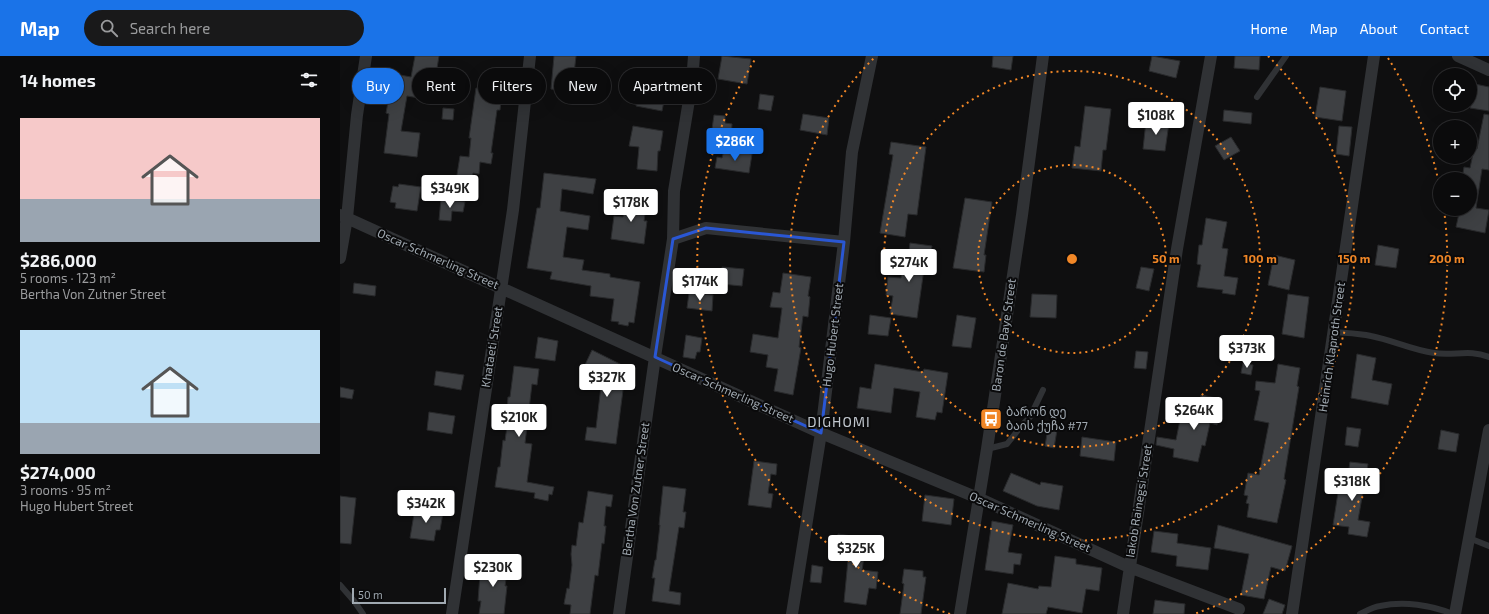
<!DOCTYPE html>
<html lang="en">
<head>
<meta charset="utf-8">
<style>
	:root { --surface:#0b0b0c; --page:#19191a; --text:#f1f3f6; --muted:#9a9b9d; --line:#2b2b2d; --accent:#1a73e8 }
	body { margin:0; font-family:"Exo 2","Noto Sans Georgian",sans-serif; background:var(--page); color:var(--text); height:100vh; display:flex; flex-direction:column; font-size:15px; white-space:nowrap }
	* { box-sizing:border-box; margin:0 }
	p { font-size:13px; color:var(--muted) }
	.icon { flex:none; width:22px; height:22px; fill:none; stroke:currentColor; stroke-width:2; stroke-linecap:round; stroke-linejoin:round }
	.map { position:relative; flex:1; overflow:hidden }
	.sheet { display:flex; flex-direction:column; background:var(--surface); width:340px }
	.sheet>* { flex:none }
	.guide { position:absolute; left:12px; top:12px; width:380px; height:36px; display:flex; gap:8px }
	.tools { position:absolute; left:1093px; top:12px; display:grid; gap:8px }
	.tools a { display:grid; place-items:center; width:44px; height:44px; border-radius:50%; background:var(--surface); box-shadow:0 4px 16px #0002,0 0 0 1px var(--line); font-size:20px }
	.scale { position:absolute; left:12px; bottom:10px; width:94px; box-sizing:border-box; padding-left:4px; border:2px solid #a0a9b1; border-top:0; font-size:11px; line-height:14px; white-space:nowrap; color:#a0a9b1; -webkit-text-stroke:3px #0a0a0b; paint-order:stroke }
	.price { position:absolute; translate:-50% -34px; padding:0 9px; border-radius:4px; background:#fff; color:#222; font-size:13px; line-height:26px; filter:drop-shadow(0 1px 2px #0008) }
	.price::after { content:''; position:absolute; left:50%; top:24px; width:12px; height:9px; margin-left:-6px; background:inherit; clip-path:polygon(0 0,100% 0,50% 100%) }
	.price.selected { background:var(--accent); color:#fff }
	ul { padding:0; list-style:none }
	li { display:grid; align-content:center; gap:8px; height:212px; padding:0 20px }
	li span { display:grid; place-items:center; height:124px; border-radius:0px; color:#555 }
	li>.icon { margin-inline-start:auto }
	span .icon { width:72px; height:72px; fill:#fffc; stroke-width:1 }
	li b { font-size:17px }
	h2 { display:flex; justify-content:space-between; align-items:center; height:48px; padding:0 20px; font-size:17px }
	.chip { padding:0 14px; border-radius:18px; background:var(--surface); box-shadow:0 4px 16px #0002,0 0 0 1px var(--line); font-size:14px; line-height:36px }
	.chip.selected { background:var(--accent); color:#fff }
	header { display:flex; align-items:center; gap:24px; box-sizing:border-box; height:56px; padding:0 20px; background:var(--accent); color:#fff }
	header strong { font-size:19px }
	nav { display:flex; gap:22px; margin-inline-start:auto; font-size:14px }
	.search { width:280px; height:36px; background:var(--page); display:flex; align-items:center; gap:10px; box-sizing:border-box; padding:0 14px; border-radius:22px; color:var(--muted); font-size:15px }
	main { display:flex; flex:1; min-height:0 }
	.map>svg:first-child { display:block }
	.building { fill:#3e4043; stroke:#292a2c }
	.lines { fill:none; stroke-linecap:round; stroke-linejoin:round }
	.service { stroke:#303235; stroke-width:6 }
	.minor { stroke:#303235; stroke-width:12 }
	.marked { fill:none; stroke:#2a57d4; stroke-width:3; stroke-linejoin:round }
	.ring { fill:none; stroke:#f18727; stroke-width:2; stroke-dasharray:2 4 }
	.labels { text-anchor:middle; stroke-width:4; stroke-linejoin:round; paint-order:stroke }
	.street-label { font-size:12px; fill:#a0a9b1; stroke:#0a0a0b }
	.poi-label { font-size:12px; fill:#a0a9b1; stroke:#0a0a0b; text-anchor:start }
	.quarter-label { font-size:14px; letter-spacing:1px; fill:#c1c7ce; stroke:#0a0a0b }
	.centre { fill:#f18727; stroke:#0a0a0b; stroke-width:2 }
	.ring-label { font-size:12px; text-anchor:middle; font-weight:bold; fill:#f18727; stroke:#0a0a0b; stroke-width:4; stroke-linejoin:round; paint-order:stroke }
</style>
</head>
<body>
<header>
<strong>Map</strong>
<div class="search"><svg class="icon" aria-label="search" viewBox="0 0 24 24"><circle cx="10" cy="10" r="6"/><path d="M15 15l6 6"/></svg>Search here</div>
<nav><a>Home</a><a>Map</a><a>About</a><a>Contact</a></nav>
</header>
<main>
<section class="sheet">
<h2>14 homes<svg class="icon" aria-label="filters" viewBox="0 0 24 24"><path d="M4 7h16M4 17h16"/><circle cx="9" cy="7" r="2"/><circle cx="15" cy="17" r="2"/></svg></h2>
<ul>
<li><span style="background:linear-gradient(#f6c9c9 65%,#9aa5b1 0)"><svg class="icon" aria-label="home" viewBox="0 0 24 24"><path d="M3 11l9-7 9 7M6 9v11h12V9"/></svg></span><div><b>$286,000</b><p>5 rooms · 123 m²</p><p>Bertha Von Zutner Street</p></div></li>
<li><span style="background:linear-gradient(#bfe0f5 75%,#9aa5b1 0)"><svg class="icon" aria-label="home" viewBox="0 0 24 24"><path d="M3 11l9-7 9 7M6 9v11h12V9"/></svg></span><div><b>$274,000</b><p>3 rooms · 95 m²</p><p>Hugo Hubert Street</p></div></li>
</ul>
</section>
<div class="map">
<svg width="1149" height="558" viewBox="0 0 1149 558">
	<rect width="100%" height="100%" fill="#0f0f10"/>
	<path class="building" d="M75,0H99L95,25L100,26L97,45L67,40L61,75L80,77L77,101L44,97L49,58L46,57L49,41L56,42L60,19L71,21Z
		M214,0H236L232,36L211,33Z
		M382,0L411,3L407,28L378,23Z
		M653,0H673L671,14L652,11Z
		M812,0L840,5L836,22L809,15Z
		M895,0H920L919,14L894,12Z
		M301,25L327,30L322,55L296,50Z
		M1135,28L1149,31V55L1130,52Z
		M980,31L1006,35L1002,65L975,61Z
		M136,32L162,35L160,54H157L151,97H153L151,108L140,106L139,118L133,117L132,127L116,125L120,100L129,101L131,82H129Z
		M420,38L434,40L431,55L418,53Z
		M745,50L771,53L766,94H763L761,115L732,112L735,90L740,91Z
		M103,52L114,53L113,64L102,63Z
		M884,54L912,57L911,68L883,65Z
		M463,58L489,62L487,79L460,74Z
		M1144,58L1149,59V114L1142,113L1136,152L1149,154L1145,177L1116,171L1120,153H1130V123H1122L1124,111L1130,112L1134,93H1137Z
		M374,59L385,60V67L392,68L391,82L371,80Z
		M806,65L829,67L825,95L803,93Z
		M293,70L323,75L320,95H318L317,115L297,113L299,91L289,90Z
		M999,70L1012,71L1009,100L996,98Z
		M891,81L900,95L884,104L875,90Z
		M551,86L586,91L577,159L568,158L565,181L540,177L553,99L549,98Z
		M384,94L412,98L409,117L375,112L377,101L382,102Z
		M204,117L256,123L253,138L222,133L220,155L250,160L248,174L227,171L223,201L244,204L242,214L270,218V221L300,226L294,267L289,266L288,270L278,268L279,266L271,265L274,243L250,240L251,230L210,223L212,216L187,212L197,152H200Z
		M59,128L81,131L77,155L55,152L56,147L50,146L53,130L58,131Z
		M286,142L307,145L304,165H307L304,188L271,183L274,160L283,161Z
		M625,142L652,146L644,199H646L644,216L613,212Z
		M101,143L125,146L123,156L112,155L111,165L99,164Z
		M866,162L887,166L882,192L888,193L884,220L898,222L895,239L882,237L883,234L857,231L861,209L857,208L859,189H862Z
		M570,187L592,190L589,206H585L577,262L550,258L553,240L546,239L548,221L561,222L563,209L567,210Z
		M1038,189L1059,193L1056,212L1035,209Z
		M934,199L955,204L949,234L928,229Z
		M382,211L404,213L402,230L381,228Z
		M801,211L814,213L809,235L796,232Z
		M443,217L471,221L468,240L470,241L468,261L463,260L459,291L461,292L453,339L434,335L438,313L426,311L428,299L410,296L413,278L438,282L442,252L430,251L433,236L440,237Z
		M14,227L36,230L35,240L13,237Z
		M349,237L373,239L372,255L347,252Z
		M692,238L717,239L716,262L690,261Z
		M948,238L969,241L964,282L942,278Z
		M530,259L551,262L548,280L528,278Z
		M617,259L636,262L631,292L612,290Z
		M346,279L362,282L360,296H357L355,303L343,301Z
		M198,281L218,285L215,305L195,302Z
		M252,294L286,311L276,388L245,384L247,371L256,372L262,322L243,313Z
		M796,295L808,296L806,313L794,312Z
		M1017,298L1036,302L1032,324L1052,328L1048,349L1011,342Z
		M903,307L913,309L911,319L901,317Z
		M535,308L583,316L584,313L608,317L602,357L597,356L595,364L576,361L580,336L554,332L551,357L517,352L520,331L531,333Z
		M938,308L960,312L957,330L959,331L944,423L946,424L937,467L907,461L909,448L906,447L908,440L904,439L908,417L919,419L929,367L914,364L920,335L915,334L916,325L935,327Z
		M174,310L199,313L197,329L192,328L185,387L192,388L187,426L214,431L212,439L209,438L208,445L194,442L195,437L155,431L158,411H160L163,384L165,385L169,355H167L168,341H170Z
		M96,315L124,319L121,334L94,329Z
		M0,331L14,334L12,343L0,341Z
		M861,339L882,343L877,369L870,367L865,390L862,389L858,406L833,401L834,393L816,389L817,381L836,384L840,364L856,367Z
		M89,356L115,360L112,378L87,374Z
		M1007,371L1021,373L1018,391L1005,389Z
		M708,372L717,374L714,392L705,390Z
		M1101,374L1119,378L1116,396L1098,393Z
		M742,381L776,386L774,405L740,400Z
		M414,405L437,408L436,419L431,418L428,437L433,438L431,452L408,449Z
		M1010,406L1028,408L1018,464L1030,466L1027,481L1008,478L1009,471L993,469L999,430L1006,432Z
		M671,417L700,429L701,426L723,430L719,454L697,450L663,435Z
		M323,430L346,433L343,456H346L344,472L339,471L329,535L341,537L340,549L312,545L315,522H312L315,504H316L320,469H319Z
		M248,435L273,439L271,451L266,450L264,470H266L264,488L262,487L258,520L255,519L250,558H230L231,549L224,548L227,532L229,533L232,509L231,498L232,489L236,490L239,466L243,467Z
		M585,439L614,443L611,469L582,465Z
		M0,440L16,442L11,488L0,487Z
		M75,452L103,457L100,474H96L94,485L70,482Z
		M652,465L673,469L668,496L682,498L680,509L674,508L673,518L645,514Z
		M878,469L952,490L945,515L931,511L924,543L901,539L909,498L874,492Z
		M814,475L838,478L837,487L871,492L868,514L836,510L837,500L811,496Z
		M498,478L527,482L522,514L538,516L536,533L529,532L526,549L504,546L508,504L495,502Z
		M715,500L736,503V508L762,512L759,535L746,533L742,557L708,551L706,558H662L668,527L698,533L699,530L711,531Z
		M141,505L168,509L165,530H167L164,558H139L141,545H138Z
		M472,509L483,511L481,527L470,526Z
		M564,513L583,515V521H586L581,558H560L564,528L562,527Z
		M929,543L945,549L942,558H923Z
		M815,544L845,548L844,558H813Z"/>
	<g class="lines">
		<path class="service" d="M917,41L946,0
			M994,276C1006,277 1019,277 1031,280C1052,284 1072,294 1094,297C1114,300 1130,293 1149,301
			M647,393L667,388L683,368L690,361L703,334
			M1129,482L1149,490
			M0,529L14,545L23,558
			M1020,558C1026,555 1033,551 1040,550C1064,545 1091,549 1113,558"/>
		<path class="minor" d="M1118,0L1149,14
			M0,159L481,377L638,442L789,511L899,553
			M333,183L366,172L504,186
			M0,202L7,162L17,59L26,0
			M112,558L173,154L190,0
			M279,558L315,301L333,183L334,135L352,26L354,0
			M452,558L481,377L504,186L512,96L532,0
			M620,558L647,393L682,159L703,0
			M783,558L837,193L871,0
			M952,558L1034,0
			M1115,558L1149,374"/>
	</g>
	<path class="marked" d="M366,172L504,186L481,377L315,301L333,183Z"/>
	<g class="ring">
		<circle cx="732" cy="203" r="94"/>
		<circle cx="732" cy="203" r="188"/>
		<path d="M928 0A282 282 0 1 1 536 0"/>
		<path d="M610 558A375 375 0 0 1 416 2M1048 2A375 375 0 0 1 1099 128M1104 154A375 375 0 0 1 854 558"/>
	</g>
	<defs>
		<g id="bus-square" transform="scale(1.15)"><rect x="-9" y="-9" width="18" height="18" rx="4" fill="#f18727" stroke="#0a0a0b"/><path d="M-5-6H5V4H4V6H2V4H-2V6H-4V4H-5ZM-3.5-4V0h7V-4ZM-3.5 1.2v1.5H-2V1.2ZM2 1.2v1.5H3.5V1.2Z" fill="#fff"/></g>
	</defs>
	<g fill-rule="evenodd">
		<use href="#bus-square" x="651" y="363"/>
	</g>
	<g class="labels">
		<g class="street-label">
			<text transform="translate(98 203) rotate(24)" y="4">Oscar Schmerling Street</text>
			<text transform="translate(493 279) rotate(-83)" y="4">Hugo Hubert Street</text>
			<text transform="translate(664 279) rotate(-82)" y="4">Baron de Baye Street</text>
			<text transform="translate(152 291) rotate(-81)" y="4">Khataeti Street</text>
			<text transform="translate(992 291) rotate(-82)" y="4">Heinrich Klaproth Street</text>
			<text transform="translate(393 337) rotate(24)" y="4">Oscar Schmerling Street</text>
			<text transform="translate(296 433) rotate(-82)" y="4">Bertha Von Zutner Street</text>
			<text transform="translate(799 445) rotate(-81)" y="4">Iakob Rainegsi Street</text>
			<text transform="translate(690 466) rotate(24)" y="4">Oscar Schmerling Street</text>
		</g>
		<g class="poi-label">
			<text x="666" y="360">ბარონ დე<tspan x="666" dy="14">ბაის ქუჩა #77</tspan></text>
		</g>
		<g class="quarter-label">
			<text x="499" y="371">DIGHOMI</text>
		</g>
	</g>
	<circle cx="732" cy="203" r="6" class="centre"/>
	<g class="ring-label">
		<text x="826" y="207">50 m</text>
		<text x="920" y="207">100 m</text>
		<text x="1014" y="207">150 m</text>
		<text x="1107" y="207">200 m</text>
	</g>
</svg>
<div class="tools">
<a><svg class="icon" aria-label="locate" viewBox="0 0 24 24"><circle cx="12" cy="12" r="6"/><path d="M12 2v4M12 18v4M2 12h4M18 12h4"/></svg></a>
<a>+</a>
<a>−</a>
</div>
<div class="scale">50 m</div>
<b class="price" style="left:816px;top:80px">$108K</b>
<b class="price selected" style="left:395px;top:106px">$286K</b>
<b class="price" style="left:110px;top:153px">$349K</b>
<b class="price" style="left:291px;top:167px">$178K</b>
<b class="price" style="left:569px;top:227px">$274K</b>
<b class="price" style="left:360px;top:246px">$174K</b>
<b class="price" style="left:907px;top:313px">$373K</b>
<b class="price" style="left:267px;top:342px">$327K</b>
<b class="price" style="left:854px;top:375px">$264K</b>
<b class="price" style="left:179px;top:382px">$210K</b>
<b class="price" style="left:1012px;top:446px">$318K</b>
<b class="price" style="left:86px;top:468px">$342K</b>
<b class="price" style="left:516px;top:513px">$325K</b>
<b class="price" style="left:153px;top:532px">$230K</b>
<div class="guide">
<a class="chip selected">Buy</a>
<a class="chip">Rent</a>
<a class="chip">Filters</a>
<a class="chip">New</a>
<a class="chip">Apartment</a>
</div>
</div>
</main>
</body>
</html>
